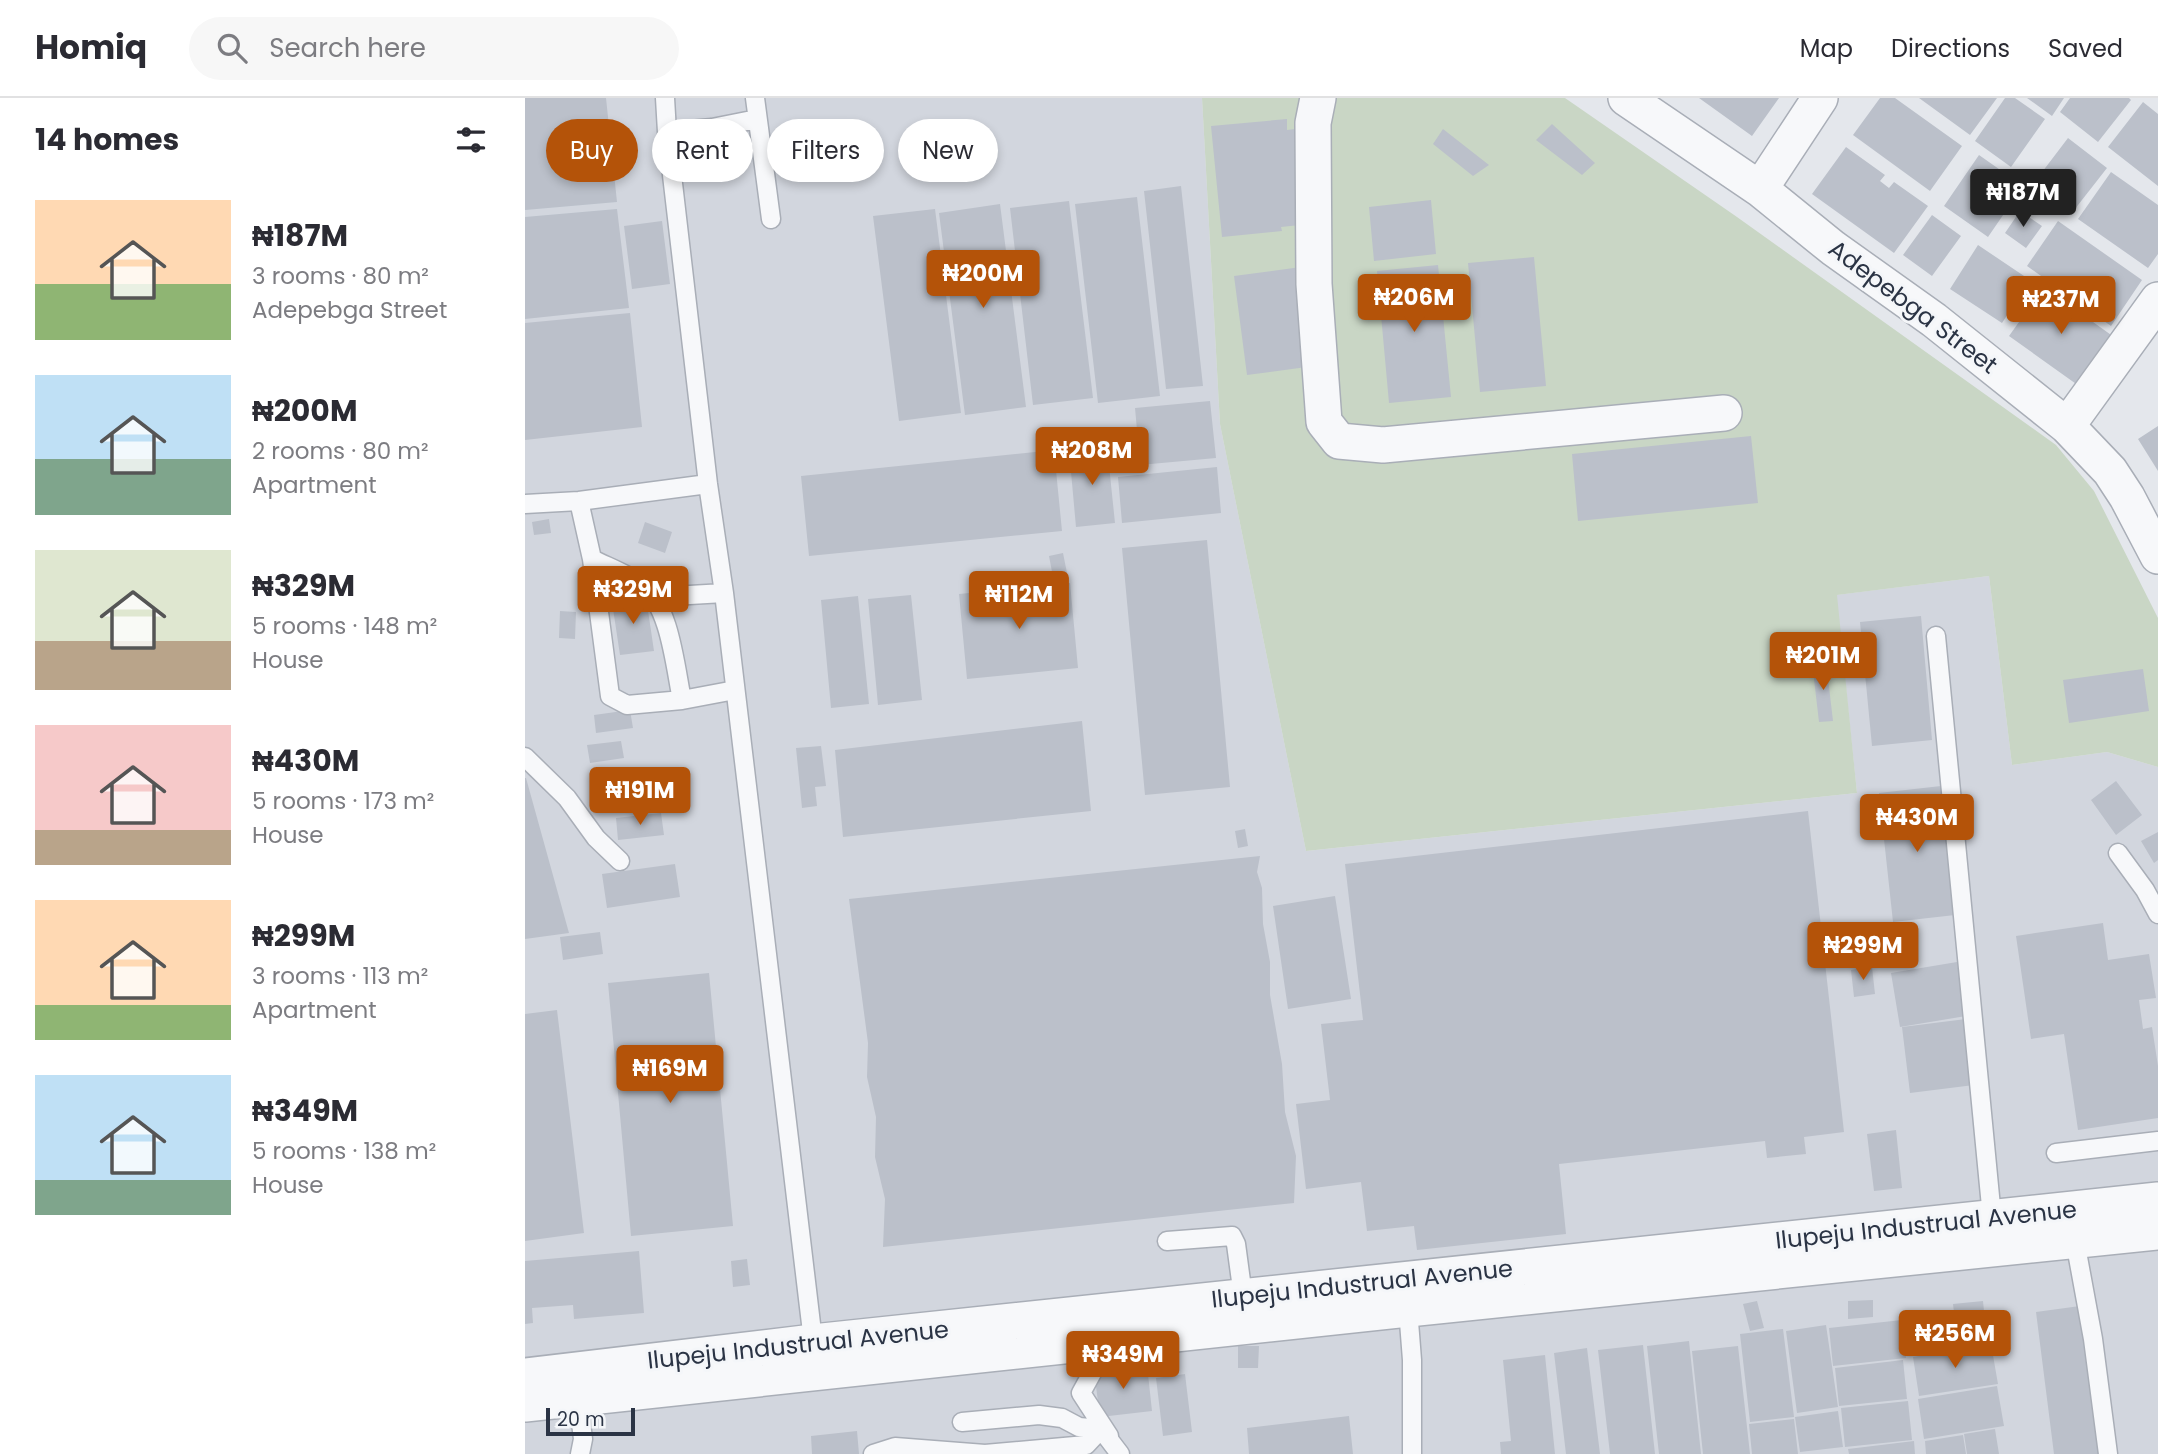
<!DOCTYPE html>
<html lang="en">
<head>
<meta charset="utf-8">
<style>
	:root { --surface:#fff; --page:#f7f7f7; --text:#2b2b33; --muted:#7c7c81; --line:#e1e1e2; --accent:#b45309 }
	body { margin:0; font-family:Poppins,sans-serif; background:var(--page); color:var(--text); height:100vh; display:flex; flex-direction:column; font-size:26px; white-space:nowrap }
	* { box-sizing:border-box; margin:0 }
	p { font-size:23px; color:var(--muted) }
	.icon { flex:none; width:38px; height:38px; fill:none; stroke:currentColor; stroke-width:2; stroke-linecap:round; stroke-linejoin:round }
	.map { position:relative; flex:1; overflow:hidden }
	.panel { display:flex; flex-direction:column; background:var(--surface); width:525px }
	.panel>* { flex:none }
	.guide { position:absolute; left:21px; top:21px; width:665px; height:63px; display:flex; gap:14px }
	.scale { position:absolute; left:21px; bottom:18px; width:89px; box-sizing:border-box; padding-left:7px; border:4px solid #2b3445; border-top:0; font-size:19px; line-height:24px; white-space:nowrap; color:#2b3445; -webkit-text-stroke:5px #f4f6f9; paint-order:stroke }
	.price { position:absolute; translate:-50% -60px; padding:0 16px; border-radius:7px; background:var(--accent); color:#fff; font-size:23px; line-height:46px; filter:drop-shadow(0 2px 4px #0008) }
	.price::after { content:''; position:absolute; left:50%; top:42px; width:21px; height:16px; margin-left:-10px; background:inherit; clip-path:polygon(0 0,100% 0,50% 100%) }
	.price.on { background:#222; color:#fff }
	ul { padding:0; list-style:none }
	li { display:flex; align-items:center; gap:21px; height:175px; padding:0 35px }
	li span { display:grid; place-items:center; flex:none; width:196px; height:140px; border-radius:0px; color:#555 }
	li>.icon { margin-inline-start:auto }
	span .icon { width:84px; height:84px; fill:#fffc; stroke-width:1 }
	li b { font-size:30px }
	h2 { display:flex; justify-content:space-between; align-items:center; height:84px; padding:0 35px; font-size:30px }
	.pill { padding:0 24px; border-radius:32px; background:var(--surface); box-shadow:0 4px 10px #0003; font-size:24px; line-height:63px }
	.pill.on { background:var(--accent); color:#fff }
	header { display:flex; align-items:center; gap:42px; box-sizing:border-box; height:98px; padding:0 35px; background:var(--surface); border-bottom:2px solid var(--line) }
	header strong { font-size:33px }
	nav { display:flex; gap:38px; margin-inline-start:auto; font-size:24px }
	.search { width:490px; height:63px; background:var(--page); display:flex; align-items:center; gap:18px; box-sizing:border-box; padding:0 24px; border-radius:38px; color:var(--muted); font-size:26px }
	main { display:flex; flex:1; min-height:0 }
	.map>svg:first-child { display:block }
	.built { fill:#d2d6de }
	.green { fill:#c9d6c5 }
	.building { fill:#bbc0ca }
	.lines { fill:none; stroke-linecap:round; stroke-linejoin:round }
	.lane-casing { stroke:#a9aeb7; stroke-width:21 }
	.street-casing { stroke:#a9aeb7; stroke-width:38 }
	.lane { stroke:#f7f8fa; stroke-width:18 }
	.street { stroke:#f7f8fa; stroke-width:35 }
	.labels { text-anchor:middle; stroke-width:6; stroke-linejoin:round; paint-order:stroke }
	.street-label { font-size:24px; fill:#2b3445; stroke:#f4f6f9 }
</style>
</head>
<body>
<header>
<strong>Homiq</strong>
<div class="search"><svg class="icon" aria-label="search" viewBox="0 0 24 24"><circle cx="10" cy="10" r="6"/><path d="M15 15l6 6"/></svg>Search here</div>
<nav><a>Map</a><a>Directions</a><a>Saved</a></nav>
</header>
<main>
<section class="panel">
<h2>14 homes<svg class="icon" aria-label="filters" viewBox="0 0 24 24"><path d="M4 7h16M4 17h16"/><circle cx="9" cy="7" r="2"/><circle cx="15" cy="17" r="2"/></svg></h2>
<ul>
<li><span style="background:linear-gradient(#ffd9b3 60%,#8fb573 0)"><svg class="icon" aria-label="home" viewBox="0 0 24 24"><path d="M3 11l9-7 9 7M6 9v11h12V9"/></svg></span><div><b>₦187M</b><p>3 rooms · 80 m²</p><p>Adepebga Street</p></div></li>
<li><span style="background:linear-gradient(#bfe0f5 60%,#7fa58c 0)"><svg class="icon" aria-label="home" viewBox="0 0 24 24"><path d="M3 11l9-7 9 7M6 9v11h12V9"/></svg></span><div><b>₦200M</b><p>2 rooms · 80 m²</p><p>Apartment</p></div></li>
<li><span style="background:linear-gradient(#dfe7d0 65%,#b9a48a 0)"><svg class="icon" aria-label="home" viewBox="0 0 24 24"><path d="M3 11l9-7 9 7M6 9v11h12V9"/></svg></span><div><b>₦329M</b><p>5 rooms · 148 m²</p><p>House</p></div></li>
<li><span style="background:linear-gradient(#f6c9c9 75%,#b9a48a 0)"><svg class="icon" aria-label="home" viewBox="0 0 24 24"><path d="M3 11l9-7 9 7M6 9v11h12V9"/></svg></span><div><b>₦430M</b><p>5 rooms · 173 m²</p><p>House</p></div></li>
<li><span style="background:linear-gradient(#ffd9b3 75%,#8fb573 0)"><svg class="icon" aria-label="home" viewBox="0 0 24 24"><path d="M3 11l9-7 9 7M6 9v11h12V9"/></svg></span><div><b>₦299M</b><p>3 rooms · 113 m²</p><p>Apartment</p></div></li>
<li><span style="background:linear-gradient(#bfe0f5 75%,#7fa58c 0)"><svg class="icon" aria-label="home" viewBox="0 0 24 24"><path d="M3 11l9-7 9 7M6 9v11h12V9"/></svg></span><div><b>₦349M</b><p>5 rooms · 138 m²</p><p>House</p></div></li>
</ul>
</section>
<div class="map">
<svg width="1633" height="1356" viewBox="0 0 1633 1356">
	<rect width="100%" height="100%" fill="#e4e7ec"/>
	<path class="built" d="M0,0H677L695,326L781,753L1332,695L1311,497L1464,478L1487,667L1582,654L1633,669V1356H0Z"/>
	<path class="green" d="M677,0H1040L1212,119L1531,347L1569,393L1633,520V669L1582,654L1487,667L1464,478L1312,497L1332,695L781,753L695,326Z"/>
	<path class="building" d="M0,0H81L92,104L0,112Z
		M1174,0H1254L1227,38Z
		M1355,0H1370L1437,48L1405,93L1328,37Z
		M1394,0H1472L1445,37Z
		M1480,0H1490L1520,21L1486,69L1450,43Z
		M1502,0H1539L1527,18Z
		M1545,0H1604L1606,2L1573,44L1535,14Z
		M1618,4L1633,16V88L1583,49Z
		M762,21V32L770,31L778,119L775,127L756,129L757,133L697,139L686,28Z
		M1027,26L1070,65L1057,77L1011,42Z
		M918,31L964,67L948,78L908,46Z
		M1543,40L1582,70L1546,116L1508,86Z
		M1321,49L1360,77L1355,83L1364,90L1369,84L1403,108L1369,155L1287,96Z
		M1454,57L1498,88L1463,139L1419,108Z
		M1586,74L1633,107V156L1623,170L1553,121Z
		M656,88L678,288L641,291L619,93Z
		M612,99L635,298L573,305L550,106Z
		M906,102L911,156L849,163L844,109Z
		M544,103L568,300L508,307L485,110Z
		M475,106L501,309L440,317L414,115Z
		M92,111L104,210L0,221V119Z
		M410,111L436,315L374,323L348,118Z
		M1495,113L1517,128L1501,150L1480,135Z
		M1407,117L1436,138L1407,178L1378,157Z
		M137,123L145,186L107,191L99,128Z
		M1533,123L1617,182L1586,228L1502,168Z
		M1453,147L1505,182L1477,225L1425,191Z
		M1009,159L1021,288L955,294L943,165Z
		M913,167L926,299L864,305L852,173Z
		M776,169L789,268L722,277L709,178Z
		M1519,189L1589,239L1554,288L1484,238Z
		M105,215L117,329L0,342V225Z
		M685,303L691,360L593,369L591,345L613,343L610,310Z
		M1633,328V373L1613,341Z
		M1226,338L1233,405L1053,423L1047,356Z
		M582,348L590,425L551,429L544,352Z
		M529,352L537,433L284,458L276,378Z
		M692,369L696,415L597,425L593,379Z
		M24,421L26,435L9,437L7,424Z
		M120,424L147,434L140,455L113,445Z
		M682,442L705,689L620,697L597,450Z
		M538,455L542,475L528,479L524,458Z
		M545,485L553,570L442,581L434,496Z
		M386,497L397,602L353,607L343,501Z
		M333,498L344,606L306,610L296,502Z
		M121,499L129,553L95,557L87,504Z
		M35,513L51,514L50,541L34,540Z
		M1396,518L1407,642L1347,648L1335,524Z
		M1301,563L1308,623L1294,624L1287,564Z
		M1618,571L1624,613L1544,625L1538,582Z
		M105,612L108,630L71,635L69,617Z
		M557,623L566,713L318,739L310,652Z
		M96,643L99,660L65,665L62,647Z
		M296,648L301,688L290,689L292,708L277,710L271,650Z
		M0,680H1L44,835L0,841Z
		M1591,683L1617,717L1591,737L1566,702Z
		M1416,688L1430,817L1368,824L1354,695Z
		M1283,713L1319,1034L1279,1039L1281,1056L1242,1060L1240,1043L1034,1066L1041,1136L892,1152L889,1128L842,1133L836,1084L781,1091L771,1006L805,1002L796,926L838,922L820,766Z
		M136,715L139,737L93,742L91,720Z
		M720,731L723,748L713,750L710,733Z
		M1633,734V762L1629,765L1616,743Z
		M735,758L732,774L737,790L738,826L745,864V897L757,966L760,1014L771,1058L769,1105L358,1149L360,1101L350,1059L351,1019L342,979L343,945L324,801Z
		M150,766L155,799L82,810L77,776Z
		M810,798L826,901L763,911L748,808Z
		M1578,825L1583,862L1624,856L1631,900L1614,902L1618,931L1627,929L1633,968V1020L1553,1032L1539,936L1506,941L1491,838Z
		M75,834L78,856L38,862L35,839Z
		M1432,864L1441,918L1375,929L1366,875Z
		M1347,869L1350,896L1329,899L1326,872Z
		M184,875L208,1128L106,1138L83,885Z
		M32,912L59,1135L0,1143V916Z
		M1441,921L1449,987L1385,995L1377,929Z
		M1371,1032L1377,1090L1349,1093L1342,1036Z
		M114,1153L119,1215L49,1221L48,1207L7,1210L8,1225L0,1226V1163Z
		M222,1161L225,1187L208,1189L206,1163Z
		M1348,1202V1219L1323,1221V1203Z
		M1232,1203L1239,1230L1225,1233L1218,1206Z
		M1458,1203L1462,1244L1433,1248L1428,1206Z
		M1555,1208L1574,1356H1529L1511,1214Z
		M1426,1216L1430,1250L1386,1255L1383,1220Z
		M1377,1222L1381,1260L1308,1268L1304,1230Z
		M1301,1227L1313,1309L1272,1315L1261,1233Z
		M1258,1231L1269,1319L1225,1324L1215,1236Z
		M1164,1243L1176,1356H1134L1122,1248Z
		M1466,1246L1473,1286L1394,1298L1388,1259Z
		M1118,1247L1130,1356H1085L1073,1252Z
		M713,1248H734L733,1270H713Z
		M1213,1248L1225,1356H1178L1167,1253Z
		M1062,1250L1075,1356H1041L1029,1255Z
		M1020,1257L1030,1356H976L975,1344L986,1343L978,1262Z
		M1378,1262L1382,1301L1314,1308L1310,1270Z
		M622,1267L627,1313L575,1319L569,1273Z
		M660,1276L667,1334L638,1338L631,1280Z
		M1472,1288L1479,1328L1399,1341L1393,1301Z
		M1383,1303L1387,1342L1320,1349L1316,1310Z
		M1313,1313L1318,1349L1275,1354L1270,1319Z
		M824,1318L828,1356H724L722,1330Z
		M1269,1321L1273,1356H1227L1224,1326Z
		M1470,1331L1474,1356H1442L1439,1336Z
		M332,1333L334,1356H287L286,1338Z
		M1438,1337L1441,1356H1401L1400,1343Z
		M1389,1343L1390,1356H1324L1323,1351Z"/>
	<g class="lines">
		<g class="lane-casing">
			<path id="lane" d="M140,0L142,34L183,386L199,495L289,1251
				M230,0L246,121
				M142,34L187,30L232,21
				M54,403L67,461L85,598L102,607L157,602L210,592
				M0,406L54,403L183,386
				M67,461C83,469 102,476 116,486C145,507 150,568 157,602
				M130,499L199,495
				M1411,538L1467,1119
				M0,659L42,700L71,740L95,763
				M1593,755L1620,792L1633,816
				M1531,1055L1633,1043
				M642,1143L707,1138L711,1146L718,1198
				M1550,1143L1568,1241L1583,1356
				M883,1211L887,1262V1356
				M53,1300L58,1341L55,1356
				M437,1324L514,1317L537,1320L554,1329L576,1331L595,1356
				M584,1338L556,1295L584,1244
				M348,1356L370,1349L460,1356L561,1347L576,1331"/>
		</g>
		<g class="street-casing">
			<path id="street" d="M793,0L788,25L789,186L799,324L814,343L858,347L1199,315
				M1101,0L1235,91L1308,150L1409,222L1542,328L1585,373L1602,399L1633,458
				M1235,91L1295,0
				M1542,328L1633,202
				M0,1278L288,1244L1633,1102
				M0,1306L883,1211L1633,1134"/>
		</g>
		<use href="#lane" class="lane"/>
		<use href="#street" class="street"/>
	</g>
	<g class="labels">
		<g class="street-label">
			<text transform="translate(1388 209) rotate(37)" y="8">Adepebga Street</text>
			<text transform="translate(1401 1127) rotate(-6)" y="8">Ilupeju Industrual Avenue</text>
			<text transform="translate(837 1186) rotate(-6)" y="8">Ilupeju Industrual Avenue</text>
			<text transform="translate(273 1247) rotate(-6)" y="8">Ilupeju Industrual Avenue</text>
		</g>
	</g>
</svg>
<div class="scale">20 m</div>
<b class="price on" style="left:1498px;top:131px">₦187M</b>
<b class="price" style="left:458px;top:212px">₦200M</b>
<b class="price" style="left:889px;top:236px">₦206M</b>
<b class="price" style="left:1536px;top:238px">₦237M</b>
<b class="price" style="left:567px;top:389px">₦208M</b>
<b class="price" style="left:108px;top:528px">₦329M</b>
<b class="price" style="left:494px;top:533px">₦112M</b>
<b class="price" style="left:1298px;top:594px">₦201M</b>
<b class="price" style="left:115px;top:729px">₦191M</b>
<b class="price" style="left:1392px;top:756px">₦430M</b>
<b class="price" style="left:1338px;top:884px">₦299M</b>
<b class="price" style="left:145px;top:1007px">₦169M</b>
<b class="price" style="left:1430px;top:1272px">₦256M</b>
<b class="price" style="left:598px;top:1293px">₦349M</b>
<div class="guide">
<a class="pill on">Buy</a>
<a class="pill">Rent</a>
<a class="pill">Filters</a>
<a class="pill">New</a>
</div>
</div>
</main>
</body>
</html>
